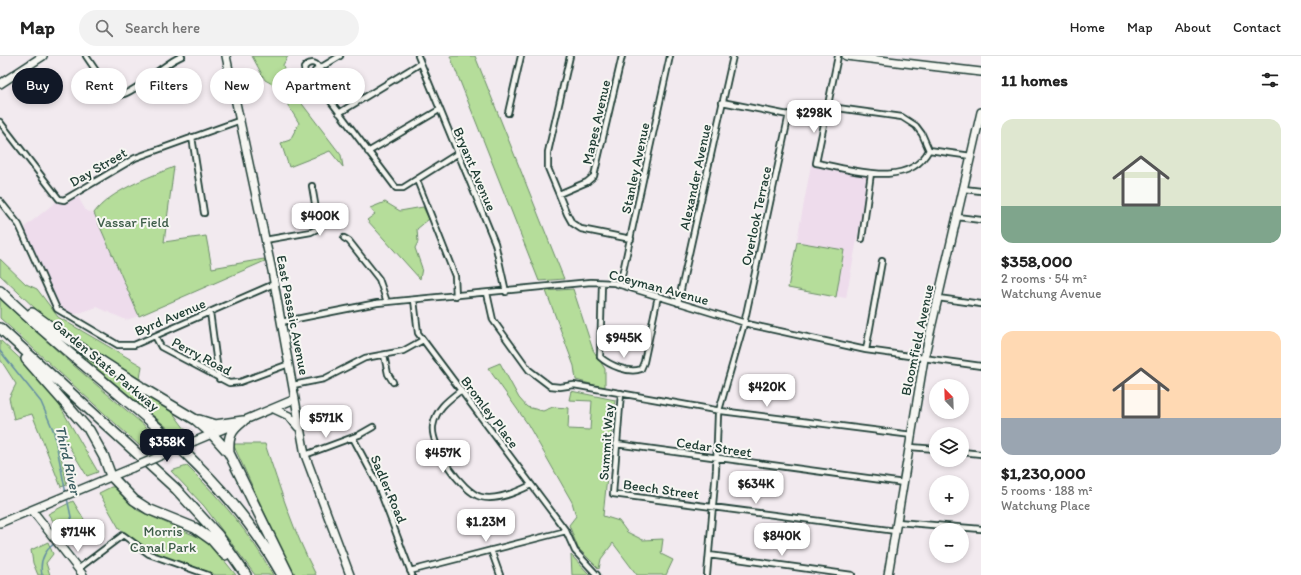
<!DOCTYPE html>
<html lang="en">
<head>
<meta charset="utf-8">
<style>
	:root { --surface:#fff; --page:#f2f2f2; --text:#222; --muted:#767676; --line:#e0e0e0; --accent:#111827 }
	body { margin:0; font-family:Itim,sans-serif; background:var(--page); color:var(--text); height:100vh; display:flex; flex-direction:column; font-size:15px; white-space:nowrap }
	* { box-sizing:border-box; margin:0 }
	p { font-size:13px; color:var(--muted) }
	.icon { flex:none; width:22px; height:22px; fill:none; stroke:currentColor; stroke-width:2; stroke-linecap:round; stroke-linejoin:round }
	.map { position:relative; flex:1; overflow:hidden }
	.side { display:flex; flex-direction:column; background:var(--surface); width:320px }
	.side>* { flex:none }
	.hud { position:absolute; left:12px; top:12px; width:380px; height:36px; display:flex; gap:8px }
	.needle { width:26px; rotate:337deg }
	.buttons { position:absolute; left:929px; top:323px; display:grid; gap:8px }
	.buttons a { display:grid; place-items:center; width:40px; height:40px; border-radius:50%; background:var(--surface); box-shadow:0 2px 6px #0003; font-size:20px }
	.price { position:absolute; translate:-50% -34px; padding:0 9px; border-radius:8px; background:#fff; color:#222; font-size:13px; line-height:26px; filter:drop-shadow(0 1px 2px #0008) }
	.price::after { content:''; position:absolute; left:50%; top:24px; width:12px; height:9px; margin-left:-6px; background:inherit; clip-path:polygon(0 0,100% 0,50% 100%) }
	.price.active { background:var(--accent); color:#fff }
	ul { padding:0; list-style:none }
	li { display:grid; align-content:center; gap:8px; height:212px; padding:0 20px }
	li span { display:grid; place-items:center; height:124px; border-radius:12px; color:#555 }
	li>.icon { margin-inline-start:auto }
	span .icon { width:72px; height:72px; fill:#fffc; stroke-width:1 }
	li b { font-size:17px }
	h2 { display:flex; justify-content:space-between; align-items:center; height:48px; padding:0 20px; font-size:17px }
	.chip { padding:0 14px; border-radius:18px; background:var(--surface); box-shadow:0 2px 6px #0003; font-size:14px; line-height:36px }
	.chip.active { background:var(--accent); color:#fff }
	header { display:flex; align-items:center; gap:24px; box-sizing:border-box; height:56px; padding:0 20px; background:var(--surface); border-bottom:1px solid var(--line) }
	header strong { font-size:19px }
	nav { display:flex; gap:22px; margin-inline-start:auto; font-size:14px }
	.search { width:280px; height:36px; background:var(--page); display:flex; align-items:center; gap:10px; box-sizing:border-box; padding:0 14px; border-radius:22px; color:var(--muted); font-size:15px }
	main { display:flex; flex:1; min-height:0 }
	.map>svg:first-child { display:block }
	.built { fill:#eedcec }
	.green { fill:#b5dd9a; stroke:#6a8d67 }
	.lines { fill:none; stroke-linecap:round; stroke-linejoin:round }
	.stream { stroke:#638da3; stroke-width:1.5 }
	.street-casing { stroke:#1f3d34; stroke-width:8 }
	.secondary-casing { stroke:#1f3d34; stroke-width:10 }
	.primary-casing { stroke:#1f3d34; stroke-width:10 }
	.highway-casing { stroke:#1f3d34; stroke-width:12 }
	.street { stroke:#f6f6f2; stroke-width:4.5 }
	.secondary { stroke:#f6f6f2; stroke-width:7 }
	.primary { stroke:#f6f6f2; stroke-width:7 }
	.highway { stroke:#f6f6f2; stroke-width:9 }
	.secondary-bridge-casing { stroke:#1f3d34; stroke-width:10; stroke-linecap:butt }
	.secondary-bridge { stroke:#f6f6f2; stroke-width:7 }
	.labels { text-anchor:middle; stroke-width:4; stroke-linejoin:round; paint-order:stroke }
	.street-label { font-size:14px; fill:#1f3d34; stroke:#f6f6f2 }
	.park-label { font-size:14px; fill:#3d5d48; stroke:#f6f6f2 }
	.water-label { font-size:15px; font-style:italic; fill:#3c5e62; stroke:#f6f6f2 }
</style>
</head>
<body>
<header>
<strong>Map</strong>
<div class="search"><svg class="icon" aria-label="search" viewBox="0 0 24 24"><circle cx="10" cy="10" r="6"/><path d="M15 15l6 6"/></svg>Search here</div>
<nav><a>Home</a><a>Map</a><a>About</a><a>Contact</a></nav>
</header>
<main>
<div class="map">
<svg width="981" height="519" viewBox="0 0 981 519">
	<rect width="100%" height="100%" fill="#f2eaef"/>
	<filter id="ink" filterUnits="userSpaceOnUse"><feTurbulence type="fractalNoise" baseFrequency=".025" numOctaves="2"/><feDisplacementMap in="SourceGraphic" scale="8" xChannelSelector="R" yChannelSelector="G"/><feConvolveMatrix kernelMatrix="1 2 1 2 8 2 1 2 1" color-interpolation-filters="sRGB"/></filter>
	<g filter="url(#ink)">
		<path class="built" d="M811,109L869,120L846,242L788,232Z
			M77,139L86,155L94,157L139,260L126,264L97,251L70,260L60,254L25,175L26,170L57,145L63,147Z"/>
		<path class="green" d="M252,0H288L283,9L290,32L341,99L343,111L330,95L289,111L281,87L290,84L299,67L276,30L265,24Z
			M450,0H475L564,223L539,225Z
			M174,111L164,186L206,180L212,212L264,203L265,205L139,260L94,157C110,135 149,121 174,111Z
			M385,146L400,155L423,151L429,163L417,173L418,186L415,192L422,212L420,223L367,164L375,158L370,152Z
			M797,186L844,194L836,241L788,232Z
			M0,203L26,228L37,233L58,261L142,310L140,323L103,302L39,256L0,219Z
			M573,233L593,294L605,313V332L576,324L574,310L546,235Z
			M0,243L72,308L159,382L140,390L0,262Z
			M0,284L47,328L98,416L87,420L64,382L58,385L67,429L61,431L32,358L14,363L9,342L16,328L0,303Z
			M73,292L167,349L188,377L182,384Z
			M500,307L519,342L527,351L543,355L553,351L569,352L568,373L590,374L592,345L569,344L571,335L615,344L603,460L619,465L627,476L643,484L663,483L661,498L673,504L666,519H637L613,487L601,503L599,513L578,492L569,469L576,460L572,446L527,367L488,312Z
			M233,388H265C280,433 294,477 316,519H293Z
			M187,410C220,442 251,478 273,519H255L204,450L171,415Z
			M111,431H114L137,454L209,486L236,519H216L152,497L119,472L99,437Z
			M73,445L85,465L68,485L48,458Z
			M48,486L53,498L46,507L50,519H38L33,507L31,494Z
			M571,499L590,519H572Z"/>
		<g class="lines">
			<path class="stream" d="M0,295L41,346L54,376L66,438
				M58,485L68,478L73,470L67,442
				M42,519C39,505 44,495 55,487"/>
			<g class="street-casing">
				<path id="street" d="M86,0L111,37L118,40C138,36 160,9 182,0
					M418,0L495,187L506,236
					M570,0L548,96V112L567,158L572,167L581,173L631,183
					M838,0L816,107C851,113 908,134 929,94
					M314,23L396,132H403L457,98
					M314,23L306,21L304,12C308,6 315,5 319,12
					M314,23L315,15L340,0
					M722,46L788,59L816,49L902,61L916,70L922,78L929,94
					M339,57L421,7
					M508,57L521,0
					M0,66L59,143L64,144L135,102L241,64
					M192,81L204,157
					M929,94L971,100
					M368,96L439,54
					M417,124L455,220L456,240
					M964,133L981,135
					M559,138L587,126L594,120L622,0
					M0,145L19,169L57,253L118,289H134L274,228
					M957,161L981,164
					M344,182L349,185L379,223L387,246
					M862,183L871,117
					M265,184L311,176L317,173L318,165L312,130
					M602,227L600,301C609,309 629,318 641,313L644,306L658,240
					M620,229L670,0
					M487,237L493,264L529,314L550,330L560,331L574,329L721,355L912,379
					M938,242L981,248
					M414,244L418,277L566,475L575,495L597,519
					M678,247L733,0
					M210,256L219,323
					M281,266L377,247L591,226L614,227L752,269L866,294L981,310
					M155,280L161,291L229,327L240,326L289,308
					M866,294L882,205
					M384,299L388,318L393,326
					M293,329L324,323L365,302L403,295L423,284
					M460,335C447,345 436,353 433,370C430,390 462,436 481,441C497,445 517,436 531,429
					M621,337L613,438L896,475
					M353,382L377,427L412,519
					M616,388L904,427
					M910,391L936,393
					M962,396L981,398
					M305,399L359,379L373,371
					M897,466L981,473
					M491,494L500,519
					M709,499L852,519
					M78,513L123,479L149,498L208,519
					M410,515L566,475
					M707,519L716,414L718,358L744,268L789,58"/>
			</g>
			<g class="secondary-casing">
				<path id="secondary" d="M226,0L272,215L305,399L350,519
					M846,0L981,16
					M274,353L289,360L298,371
					M195,385L295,343
					M32,454L83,519
					M0,467L132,412
					M888,519L924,303L981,56"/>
			</g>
			<g class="primary-casing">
				<path id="primary" d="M0,28L43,0"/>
			</g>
			<g class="highway-casing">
				<path id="highway" d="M0,235C98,331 213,395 282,519
					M32,257L69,284L140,330
					M0,272L176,433L218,479L246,519
					M26,303L86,371
					M144,333L196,364L212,378L229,397L289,519
					M199,364L215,369L243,365
					M89,374L104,401L111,420L134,444L148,453L195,472L212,484L225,499
					M229,397C228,382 230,375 242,366"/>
			</g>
			<use href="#street" class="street"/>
			<use href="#secondary" class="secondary"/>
			<use href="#primary" class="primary"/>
			<use href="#highway" class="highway"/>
			<g class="secondary-bridge-casing">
				<path id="secondary-bridge" d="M132,412L195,385"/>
			</g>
			<use href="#secondary-bridge" class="secondary-bridge"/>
		</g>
	</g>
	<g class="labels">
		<g class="street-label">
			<text transform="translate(596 66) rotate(-77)" y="5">Mapes Avenue</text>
			<text transform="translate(98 111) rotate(-30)" y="5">Day Street</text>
			<text transform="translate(635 112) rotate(-78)" y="5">Stanley Avenue</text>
			<text transform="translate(475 113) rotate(67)" y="5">Bryant Avenue</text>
			<text transform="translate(695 121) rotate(-78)" y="5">Alexander Avenue</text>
			<text transform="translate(756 160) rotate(-78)" y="5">Overlook Terrace</text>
			<text transform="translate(659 231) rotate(15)" y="5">Coeyman Avenue</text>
			<text transform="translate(293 259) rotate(79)" y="5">East Passaic Avenue</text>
			<text transform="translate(170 261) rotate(-23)" y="5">Byrd Avenue</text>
			<text transform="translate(917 284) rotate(-78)" y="5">Bloomfield Avenue</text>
			<text transform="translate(202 300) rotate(28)" y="5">Perry Road</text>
			<text transform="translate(106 309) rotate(40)" y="5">Garden State Parkway</text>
			<text transform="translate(490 356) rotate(53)" y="5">Bromley Place</text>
			<text transform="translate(606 386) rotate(-86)" y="5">Summit Way</text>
			<text transform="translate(714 391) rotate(8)" y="5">Cedar Street</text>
			<text transform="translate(389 433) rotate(67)" y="5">Sadler Road</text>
			<text transform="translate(661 433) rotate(8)" y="5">Beech Street</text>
		</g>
		<g class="park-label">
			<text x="133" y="171">Vassar Field</text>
			<text x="163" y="480">Morris<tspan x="163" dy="16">Canal Park</tspan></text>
		</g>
		<g class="water-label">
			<text transform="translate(68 404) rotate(77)" y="5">Third River</text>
		</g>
	</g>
</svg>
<div class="buttons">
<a><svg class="needle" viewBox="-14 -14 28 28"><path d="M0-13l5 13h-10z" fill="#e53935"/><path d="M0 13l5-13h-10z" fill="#767676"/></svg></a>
<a><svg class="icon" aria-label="layers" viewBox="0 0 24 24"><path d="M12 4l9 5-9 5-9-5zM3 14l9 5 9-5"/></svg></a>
<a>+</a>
<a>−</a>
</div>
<b class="price" style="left:814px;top:78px">$298K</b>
<b class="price" style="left:320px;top:181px">$400K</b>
<b class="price" style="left:624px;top:303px">$945K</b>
<b class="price" style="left:767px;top:352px">$420K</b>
<b class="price" style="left:326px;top:383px">$571K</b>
<b class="price active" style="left:167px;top:407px">$358K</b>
<b class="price" style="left:443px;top:418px">$457K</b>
<b class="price" style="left:756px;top:449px">$634K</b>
<b class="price" style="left:486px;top:487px">$1.23M</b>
<b class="price" style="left:78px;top:497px">$714K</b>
<b class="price" style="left:782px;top:501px">$840K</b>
<div class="hud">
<a class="chip active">Buy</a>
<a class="chip">Rent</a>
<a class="chip">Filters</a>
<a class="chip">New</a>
<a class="chip">Apartment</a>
</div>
</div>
<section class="side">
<h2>11 homes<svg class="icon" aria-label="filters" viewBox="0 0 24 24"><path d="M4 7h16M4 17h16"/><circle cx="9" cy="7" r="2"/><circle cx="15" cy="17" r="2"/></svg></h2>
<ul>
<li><span style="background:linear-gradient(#dfe7d0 70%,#7fa58c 0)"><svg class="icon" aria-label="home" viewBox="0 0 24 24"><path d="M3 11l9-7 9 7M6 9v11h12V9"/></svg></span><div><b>$358,000</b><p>2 rooms · 54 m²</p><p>Watchung Avenue</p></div></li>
<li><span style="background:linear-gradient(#ffd9b3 70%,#9aa5b1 0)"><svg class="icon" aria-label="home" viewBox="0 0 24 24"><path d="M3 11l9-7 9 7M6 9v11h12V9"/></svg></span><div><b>$1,230,000</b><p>5 rooms · 188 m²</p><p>Watchung Place</p></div></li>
</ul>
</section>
</main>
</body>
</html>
